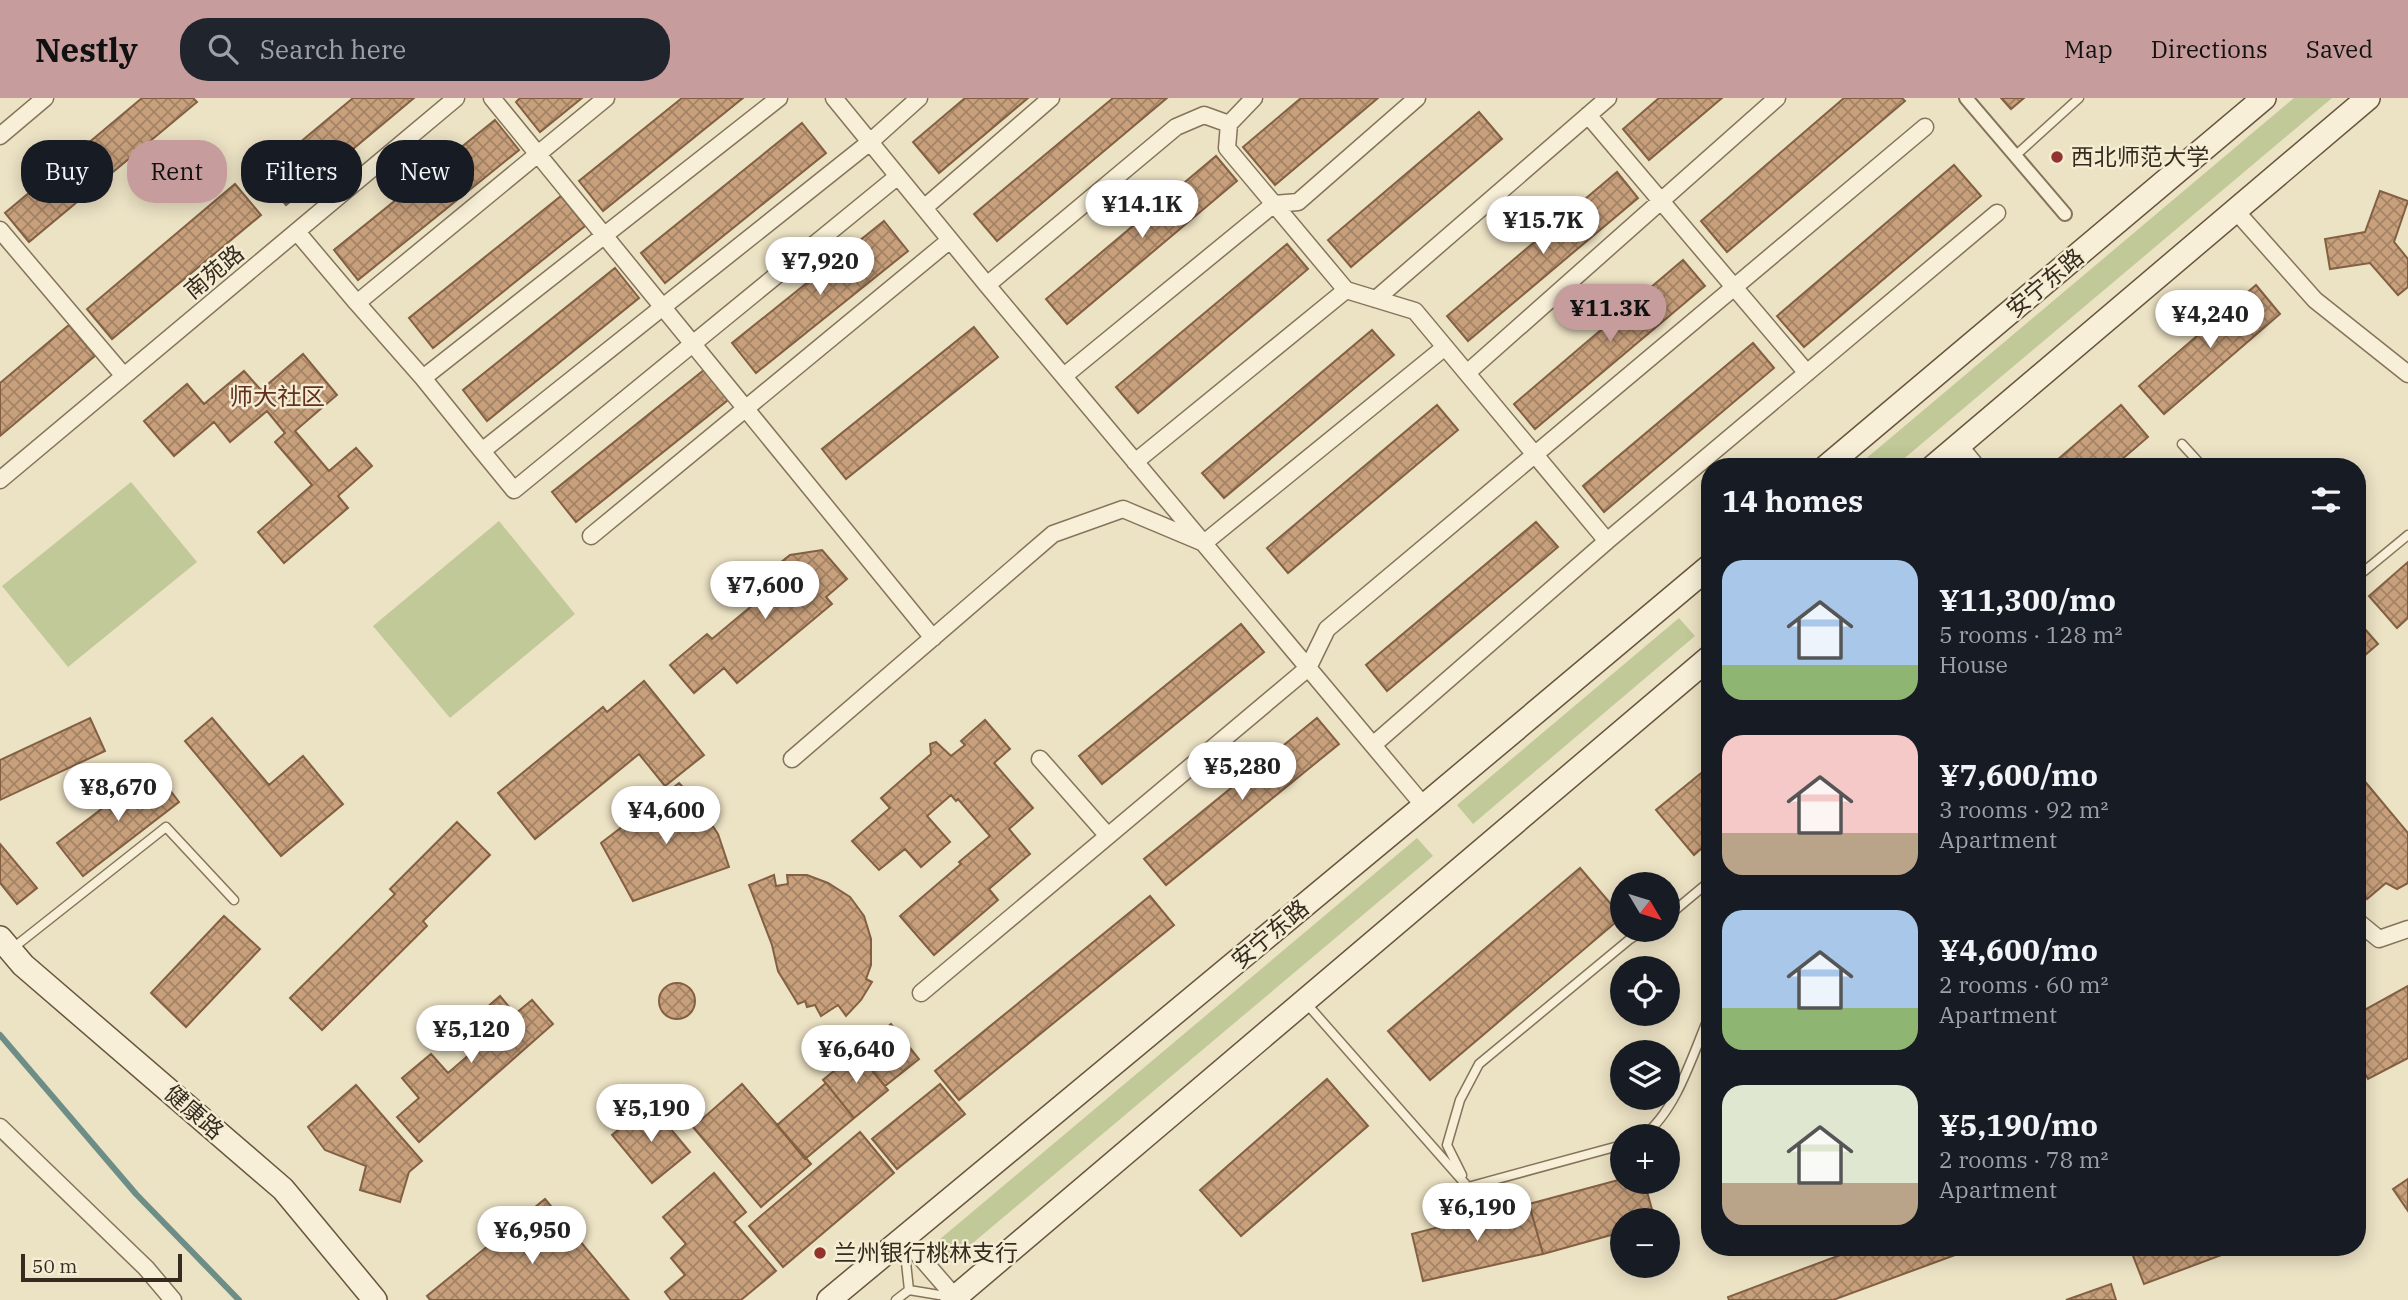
<!DOCTYPE html>
<html lang="en">
<head>
<meta charset="utf-8">
<style>
	:root { --surface:#171b24; --page:#20242c; --text:#f1f3f6; --muted:#9ea1a6; --accent:#c69d9c }
	body { margin:0; font-family:"IBM Plex Serif","Noto Sans SC",serif; background:var(--page); color:var(--text); height:100vh; display:flex; flex-direction:column; font-size:26px; white-space:nowrap }
	* { box-sizing:border-box; margin:0 }
	p { font-size:23px; color:var(--muted) }
	.icon { flex:none; width:38px; height:38px; fill:none; stroke:currentColor; stroke-width:2; stroke-linecap:round; stroke-linejoin:round }
	.map { position:relative; flex:1; overflow:hidden }
	.sheet { position:absolute; left:1701px; top:360px; width:665px; height:798px; display:flex; flex-direction:column; background:var(--surface); border-radius:28px; box-shadow:0 4px 18px #0003 }
	.sheet>* { flex:none }
	.top-card { position:absolute; left:21px; top:42px; width:665px; height:63px; display:flex; gap:14px }
	.needle { width:46px; rotate:128deg }
	.tools { position:absolute; left:1610px; top:774px; display:grid; gap:14px }
	.tools a { display:grid; place-items:center; width:70px; height:70px; border-radius:50%; background:var(--surface); box-shadow:0 4px 18px #0003; font-size:35px }
	.scale { position:absolute; left:21px; bottom:18px; width:161px; box-sizing:border-box; padding-left:7px; border:4px solid #362b1f; border-top:0; font-size:19px; line-height:24px; white-space:nowrap; color:#362b1f; -webkit-text-stroke:5px #f4ecd3; paint-order:stroke }
	.price { position:absolute; translate:-50% -60px; padding:0 16px; border-radius:24px; background:#fff; color:#222; font-size:23px; line-height:46px; filter:drop-shadow(0 2px 4px #0008) }
	.price::after { content:''; position:absolute; left:50%; top:42px; width:21px; height:16px; margin-left:-10px; background:inherit; clip-path:polygon(0 0,100% 0,50% 100%) }
	.price.selected { background:var(--accent); color:#111 }
	ul { padding:0; list-style:none }
	li { display:flex; align-items:center; gap:21px; height:175px; padding:0 21px }
	li span { display:grid; place-items:center; flex:none; width:196px; height:140px; border-radius:21px; color:#555 }
	li>.icon { margin-inline-start:auto }
	span .icon { width:84px; height:84px; fill:#fffc; stroke-width:1 }
	li b { font-size:30px }
	h2 { display:flex; justify-content:space-between; align-items:center; height:84px; padding:0 21px; font-size:30px }
	.chip { padding:0 24px; border-radius:28px; background:var(--surface); box-shadow:0 4px 18px #0003; font-size:24px; line-height:63px }
	.chip.selected { background:var(--accent); color:#111 }
	header { display:flex; align-items:center; gap:42px; box-sizing:border-box; height:98px; padding:0 35px; background:var(--accent); color:#111 }
	header strong { font-size:33px }
	nav { display:flex; gap:38px; margin-inline-start:auto; font-size:24px }
	.search { width:490px; height:63px; background:var(--page); display:flex; align-items:center; gap:18px; box-sizing:border-box; padding:0 24px; border-radius:28px; color:var(--muted); font-size:26px }
	.map>svg:first-child { display:block }
	.grass { fill:#c1c998 }
	.lines { fill:none; stroke-linecap:round; stroke-linejoin:round }
	.stream { stroke:#6d8d87; stroke-width:6 }
	.building { fill:url(#building-cross-hatch); stroke:#836042; stroke-width:2 }
	.service-casing { stroke:#85745b; stroke-width:11 }
	.pedestrian-casing { stroke:#85745b; stroke-width:16 }
	.minor-casing { stroke:#85745b; stroke-width:19 }
	.secondary-casing { stroke:#67553f; stroke-width:26 }
	.service { stroke:#f7efd7; stroke-width:8 }
	.pedestrian { stroke:#f7efd7; stroke-width:12 }
	.minor { stroke:#f7efd7; stroke-width:16 }
	.secondary { stroke:#f7efd7; stroke-width:23 }
	.poi-dot { fill:#92332e; stroke:#f4ecd3; stroke-width:2.5 }
	.labels { text-anchor:middle; stroke-width:5; stroke-linejoin:round; paint-order:stroke }
	.poi-label { font-size:23px; fill:#362b1f; stroke:#f4ecd3; text-anchor:start }
	.street-label { font-size:23px; fill:#362b1f; stroke:#f4ecd3 }
	.neighbourhood-label { font-size:24px; fill:#613120; stroke:#f4ecd3 }
</style>
</head>
<body>
<header>
<strong>Nestly</strong>
<div class="search"><svg class="icon" aria-label="search" viewBox="0 0 24 24"><circle cx="10" cy="10" r="6"/><path d="M15 15l6 6"/></svg>Search here</div>
<nav><a>Map</a><a>Directions</a><a>Saved</a></nav>
</header>
<div class="map">
<svg width="2408" height="1202" viewBox="0 0 2408 1202">
	<defs>
		<pattern id="building-cross-hatch" width="8" height="8" patternUnits="userSpaceOnUse" patternTransform="scale(1.75)"><rect width="8" height="8" fill="#c8a07c"/><path d="M0 0l8 8M0 8l8-8" fill="none" stroke="#a38365"/></pattern>
	</defs>
	<rect width="100%" height="100%" fill="#ece2c4"/>
	<path class="grass" d="M2294,0H2332L1894,369H1856Z
		M131,384L197,464L68,569L2,488Z
		M499,423L575,516L450,620L373,528Z
		M1679,520L1695,538L1473,726L1457,707Z
		M1417,740L1433,758L949,1165L933,1147Z"/>
	<g class="lines">
		<path class="stream" d="M0,937L136,1096L239,1202"/>
	</g>
	<path class="building" d="M142,0H193L197,4L29,144L5,115Z
		M353,0H414L286,107L261,77Z
		M520,0H582L540,34L516,4Z
		M682,0H743L603,113L579,83Z
		M965,0H1028L939,75L913,44Z
		M1113,0H1167L997,143L974,116Z
		M1301,0H1378L1275,87L1243,49Z
		M1659,0H1722L1649,62L1623,31Z
		M1844,0H1902L1905,3L1727,154L1701,123Z
		M2001,0H2024L2011,11Z
		M1479,14L1502,41L1351,169L1328,142Z
		M495,22L519,52L358,182L334,152Z
		M802,25L826,55L665,185L641,155Z
		M1216,58L1237,83L1067,226L1046,201Z
		M1954,67L1981,98L1804,249L1777,218Z
		M1617,74L1638,100L1468,243L1447,218Z
		M235,86L261,117L112,241L87,211Z
		M2380,93L2408,103L2394,144L2408,161V189L2398,197L2370,165L2330,171L2325,141L2365,134Z
		M561,98L585,128L433,250L409,220Z
		M884,123L908,153L756,275L732,245Z
		M1287,146L1308,171L1138,315L1116,289Z
		M1683,162L1705,188L1535,331L1514,306Z
		M615,170L639,200L487,323L463,292Z
		M2256,187L2280,216L2164,316L2139,288Z
		M69,227L95,258L0,338V285Z
		M974,229L998,259L846,381L822,351Z
		M1372,232L1394,257L1224,400L1202,375Z
		M1753,245L1774,270L1604,414L1583,388Z
		M303,256L337,297L295,333L329,373L356,350L372,368L338,398L348,410L284,465L258,434L312,387L275,344L285,335L267,313L230,344L214,324L174,358L144,323L187,286L204,306L244,273L261,292Z
		M704,272L728,302L576,424L552,394Z
		M1437,307L1458,332L1288,475L1267,450Z
		M2121,307L2148,339L2113,369H2049Z
		M1536,424L1558,449L1387,593L1366,567Z
		M822,452L847,481L826,499L832,506L737,585L724,570L694,595L670,567L707,536L712,541L778,486L769,474L790,457Z
		M2408,464V520L2397,530L2369,498Z
		M2357,522L2378,546L2357,564Z
		M1241,526L1264,554L1102,686L1079,658Z
		M644,583L704,657L665,688L639,656L535,741L498,695L603,609L607,614Z
		M90,620L105,653L0,702V662Z
		M212,620L269,687L303,658L343,706L281,758L185,643Z
		M1317,620L1339,646L1166,787L1144,761Z
		M985,622L1010,651L994,665L1033,710L1009,731L1030,756L989,791L998,802L934,857L900,818L961,766L959,764L990,738L958,701L956,703L951,697L927,718L950,744L921,769L905,751L879,772L852,743L890,710L881,700L931,656L930,646L936,644L951,658L965,647L961,643Z
		M154,671L179,704L83,778L57,745Z
		M1706,671L1710,675V743L1694,757L1656,712Z
		M2357,674L2408,735V785L2397,791L2386,785L2367,801L2357,789Z
		M679,685L695,702L718,736L729,769L633,803L601,745Z
		M457,724L490,757L423,823L427,828L322,932L290,900L395,796L390,791Z
		M0,746L37,790L17,806L0,785Z
		M1580,770L1622,819L1430,982L1388,933Z
		M774,777L776,788L788,786L787,777H807L828,785L850,799L864,818L871,841V867L866,881L872,884L861,902L846,918L838,907L821,918L815,907L807,909L805,903L798,906L778,873L772,847L749,787Z
		M1150,798L1174,827L959,1002L935,973Z
		M224,818L260,851L186,929L151,895Z
		M659 903a18 18 0 1 1 36 0a18 18 0 1 1-36 0Z
		M2408,888V960L2368,981L2357,961V916Z
		M500,898L515,916L532,902L553,926L419,1044L397,1019L419,1000L402,980L431,956L448,975L485,943L469,925Z
		M891,926L919,961L885,988L857,954Z
		M857,954L888,992L854,1020L823,982Z
		M1327,981L1368,1028L1241,1138L1200,1092Z
		M826,985L854,1020L805,1061L777,1027Z
		M742,986L811,1066L761,1109L693,1029Z
		M940,986L965,1016L897,1071L872,1041Z
		M356,987L422,1063L409,1074L400,1104L360,1092L366,1068L325,1052L308,1029Z
		M650,1006L690,1054L652,1085L612,1037Z
		M860,1034L894,1075L783,1169L749,1128Z
		M714,1075L746,1114L734,1124L776,1173L741,1202H671L665,1194L685,1177L671,1160L686,1146L663,1119Z
		M1622,1081V1083H1644L1655,1122H1622V1134L1543,1156L1529,1106Z
		M2408,1081V1113L2393,1091Z
		M545,1101L629,1202H430L427,1198Z
		M1529,1106L1543,1156L1423,1183L1412,1136Z
		M1859,1150H1974L1833,1202H1729L1728,1199Z
		M2130,1150H2240L2144,1186Z
		M2111,1186L2116,1202H2066Z"/>
	<g class="lines">
		<g class="service-casing">
			<path id="service" d="M2015,58L2079,0
				M2182,346L2203,369
				M2357,479L2408,437
				M1668,818L1710,783
				M13,850L166,729L234,802
				M1306,905L1468,1089L1622,1047
				M1643,1038C1677,1012 1693,955 1710,916
				M1462,1077L1447,1047L1460,1002L1479,966L1630,841L1646,831
				M904,1146L909,1192
				M909,1192L951,1199
				M896,1202L909,1192"/>
		</g>
		<g class="pedestrian-casing">
			<path id="pedestrian" d="M1966,0L2065,116"/>
		</g>
		<g class="minor-casing">
			<path id="minor" d="M492,0L933,540
				M834,0L987,187L1424,708
				M1254,0L1229,26L1227,50L1346,192L1415,213L1607,443L1373,647
				M1588,17L1807,275
				M0,38L45,0
				M898,78L514,392L482,353L870,44L919,0
				M924,110L1051,0
				M2235,112L2315,202L2408,276
				M0,132L124,278
				M297,134L357,205
				M987,187L1176,29L1204,17L1229,26
				M1376,201L1608,0
				M1467,275L1777,0
				M1064,278L1274,106L1298,104L1417,0
				M423,280L357,205L606,0
				M1959,347L1977,369
				M482,353L423,280L779,0
				M1135,364L1346,192
				M0,382L456,0
				M591,438L950,142
				M1607,443L1997,115
				M792,661L1053,436L1123,411L1204,445L1445,249
				M1040,661L1108,738
				M2357,823L2379,841L2408,831
				M921,895L1308,570L1327,531L1925,29
				M0,1029L146,1170L173,1202
				M903,1139L955,1199"/>
		</g>
		<g class="secondary-casing">
			<path id="secondary" d="M1826,369L2264,0
				M1933,369L2368,0
				M0,840L23,867L283,1091L375,1202
				M829,1202L1424,708L1710,468
				M952,1202L1710,559"/>
		</g>
		<use href="#service" class="service"/>
		<use href="#pedestrian" class="pedestrian"/>
		<use href="#minor" class="minor"/>
		<use href="#secondary" class="secondary"/>
	</g>
	<g class="poi-dot">
		<circle cx="2057" cy="59" r="7"/>
		<circle cx="820" cy="1155" r="7"/>
	</g>
	<g class="labels">
		<g class="poi-label">
			<text x="2071" y="67">西北师范大学</text>
			<text x="834" y="1163">兰州银行桃林支行</text>
		</g>
		<g class="street-label">
			<text transform="translate(214 174) rotate(-40)" y="8">南苑路</text>
			<text transform="translate(2045 185) rotate(-40)" y="8">安宁东路</text>
			<text transform="translate(1270 836) rotate(-40)" y="8">安宁东路</text>
			<text transform="translate(194 1014) rotate(41)" y="8">健康路</text>
		</g>
		<g class="neighbourhood-label">
			<text x="277" y="307">师大社区</text>
		</g>
	</g>
</svg>
<div class="tools">
<a><svg class="needle" viewBox="-14 -14 28 28"><path d="M0-13l5 13h-10z" fill="#e53935"/><path d="M0 13l5-13h-10z" fill="#9ea1a6"/></svg></a>
<a><svg class="icon" aria-label="locate" viewBox="0 0 24 24"><circle cx="12" cy="12" r="6"/><path d="M12 2v4M12 18v4M2 12h4M18 12h4"/></svg></a>
<a><svg class="icon" aria-label="layers" viewBox="0 0 24 24"><path d="M12 4l9 5-9 5-9-5zM3 14l9 5 9-5"/></svg></a>
<a>+</a>
<a>−</a>
</div>
<div class="scale">50 m</div>
<b class="price" style="left:1142px;top:142px">¥14.1K</b>
<b class="price" style="left:1543px;top:158px">¥15.7K</b>
<b class="price" style="left:820px;top:199px">¥7,920</b>
<b class="price selected" style="left:1610px;top:246px">¥11.3K</b>
<b class="price" style="left:2210px;top:252px">¥4,240</b>
<b class="price" style="left:765px;top:523px">¥7,600</b>
<b class="price" style="left:1242px;top:704px">¥5,280</b>
<b class="price" style="left:118px;top:725px">¥8,670</b>
<b class="price" style="left:666px;top:748px">¥4,600</b>
<b class="price" style="left:471px;top:967px">¥5,120</b>
<b class="price" style="left:856px;top:987px">¥6,640</b>
<b class="price" style="left:651px;top:1046px">¥5,190</b>
<b class="price" style="left:1477px;top:1145px">¥6,190</b>
<b class="price" style="left:532px;top:1168px">¥6,950</b>
<div class="top-card">
<a class="chip">Buy</a>
<a class="chip selected">Rent</a>
<a class="chip">Filters</a>
<a class="chip">New</a>
</div>
<section class="sheet">
<h2>14 homes<svg class="icon" aria-label="filters" viewBox="0 0 24 24"><path d="M4 7h16M4 17h16"/><circle cx="9" cy="7" r="2"/><circle cx="15" cy="17" r="2"/></svg></h2>
<ul>
<li><span style="background:linear-gradient(#a9c7e8 75%,#8fb573 0)"><svg class="icon" aria-label="home" viewBox="0 0 24 24"><path d="M3 11l9-7 9 7M6 9v11h12V9"/></svg></span><div><b>¥11,300/mo</b><p>5 rooms · 128 m²</p><p>House</p></div></li>
<li><span style="background:linear-gradient(#f6c9c9 70%,#b9a48a 0)"><svg class="icon" aria-label="home" viewBox="0 0 24 24"><path d="M3 11l9-7 9 7M6 9v11h12V9"/></svg></span><div><b>¥7,600/mo</b><p>3 rooms · 92 m²</p><p>Apartment</p></div></li>
<li><span style="background:linear-gradient(#a9c7e8 70%,#8fb573 0)"><svg class="icon" aria-label="home" viewBox="0 0 24 24"><path d="M3 11l9-7 9 7M6 9v11h12V9"/></svg></span><div><b>¥4,600/mo</b><p>2 rooms · 60 m²</p><p>Apartment</p></div></li>
<li><span style="background:linear-gradient(#dfe7d0 70%,#b9a48a 0)"><svg class="icon" aria-label="home" viewBox="0 0 24 24"><path d="M3 11l9-7 9 7M6 9v11h12V9"/></svg></span><div><b>¥5,190/mo</b><p>2 rooms · 78 m²</p><p>Apartment</p></div></li>
</ul>
</section>
</div>
</body>
</html>
